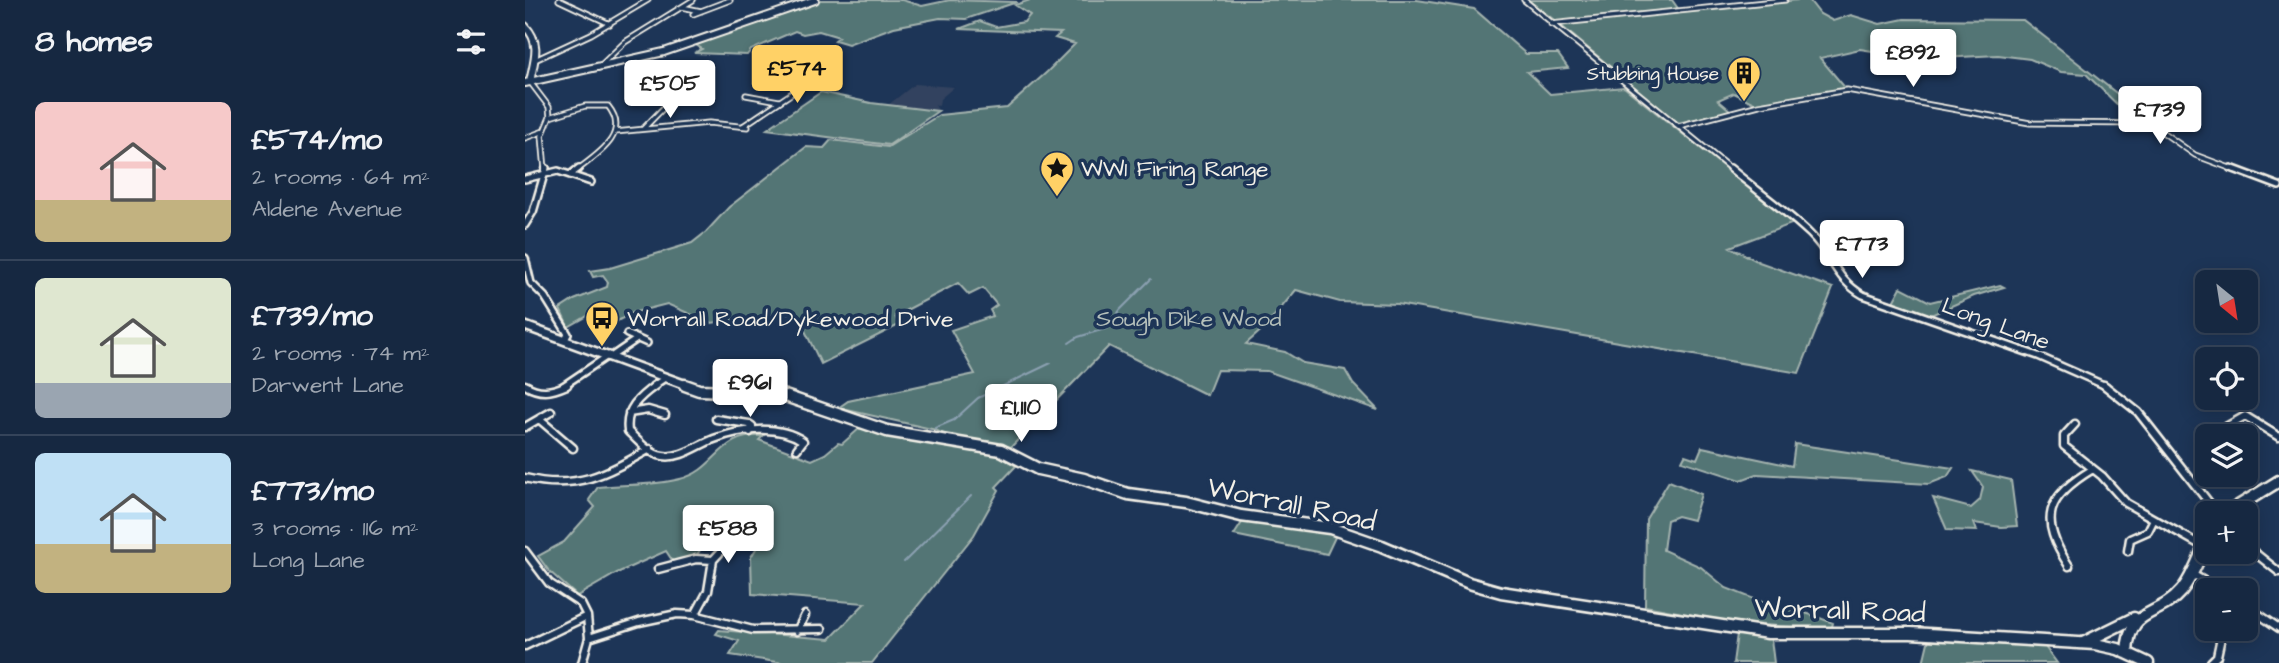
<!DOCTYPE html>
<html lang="en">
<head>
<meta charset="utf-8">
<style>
	:root { --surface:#162841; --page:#23344c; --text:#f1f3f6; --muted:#9ea6b1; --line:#35445a; --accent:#ffd166 }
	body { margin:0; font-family:"Architects Daughter",sans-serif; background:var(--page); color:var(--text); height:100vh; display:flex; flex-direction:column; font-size:26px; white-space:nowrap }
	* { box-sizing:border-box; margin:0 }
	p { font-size:23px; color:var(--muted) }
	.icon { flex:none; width:38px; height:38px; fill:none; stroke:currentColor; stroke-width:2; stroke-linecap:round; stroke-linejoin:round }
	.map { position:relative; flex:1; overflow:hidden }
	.drawer { display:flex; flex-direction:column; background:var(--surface); width:525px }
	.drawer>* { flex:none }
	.needle { width:46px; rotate:150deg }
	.buttons { position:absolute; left:1670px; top:270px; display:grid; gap:14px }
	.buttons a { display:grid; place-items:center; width:63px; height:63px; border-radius:10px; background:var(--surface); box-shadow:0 4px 18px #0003,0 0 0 2px var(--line); font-size:35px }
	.price { position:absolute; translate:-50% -60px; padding:0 16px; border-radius:7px; background:#fff; color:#222; font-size:23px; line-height:46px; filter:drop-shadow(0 2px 4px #0008) }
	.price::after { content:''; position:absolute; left:50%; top:42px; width:21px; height:16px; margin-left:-10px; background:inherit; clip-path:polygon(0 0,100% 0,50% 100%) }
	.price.current { background:var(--accent); color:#111 }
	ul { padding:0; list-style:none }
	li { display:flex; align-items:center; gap:21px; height:175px; padding:0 35px }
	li+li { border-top:2px solid var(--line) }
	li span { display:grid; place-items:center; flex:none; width:196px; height:140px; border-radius:10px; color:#555 }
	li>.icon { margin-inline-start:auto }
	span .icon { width:84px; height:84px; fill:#fffc; stroke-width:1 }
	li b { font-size:30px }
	h2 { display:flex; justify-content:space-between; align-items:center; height:84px; padding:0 35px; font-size:30px }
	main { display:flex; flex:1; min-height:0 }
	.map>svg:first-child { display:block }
	.built { fill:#32425e }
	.green { fill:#537575; stroke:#a4b3ae; stroke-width:2 }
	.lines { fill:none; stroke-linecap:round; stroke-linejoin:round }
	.stream { stroke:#8ca1b2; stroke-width:2 }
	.street-far2-casing { stroke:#f4f1e8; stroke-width:7 }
	.street-far1-casing { stroke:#f4f1e8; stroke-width:10 }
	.street-casing { stroke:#f4f1e8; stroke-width:11 }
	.secondary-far2-casing { stroke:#f4f1e8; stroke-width:10 }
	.secondary-far1-casing { stroke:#f4f1e8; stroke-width:12 }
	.secondary-casing { stroke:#f4f1e8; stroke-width:15 }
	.street-far2 { stroke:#1d3557; stroke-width:3.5 }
	.street-far1 { stroke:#1d3557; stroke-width:5 }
	.street { stroke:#1d3557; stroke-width:6 }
	.secondary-far2 { stroke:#1d3557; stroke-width:6 }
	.secondary-far1 { stroke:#1d3557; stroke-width:7 }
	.secondary { stroke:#1d3557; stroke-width:10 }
	.labels { text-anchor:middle; stroke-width:7; stroke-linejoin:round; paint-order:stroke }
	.far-poi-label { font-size:19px; fill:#f4f1e8; stroke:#1d3557; text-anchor:end }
	.poi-label { font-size:23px; fill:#f4f1e8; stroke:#1d3557; text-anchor:start }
	.park-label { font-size:23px; fill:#b4bfba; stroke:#1d3557 }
	.street-label { font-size:23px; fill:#f4f1e8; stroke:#1d3557 }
	.near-street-label { font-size:28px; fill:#f4f1e8; stroke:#1d3557 }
</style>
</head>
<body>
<main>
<section class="drawer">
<h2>8 homes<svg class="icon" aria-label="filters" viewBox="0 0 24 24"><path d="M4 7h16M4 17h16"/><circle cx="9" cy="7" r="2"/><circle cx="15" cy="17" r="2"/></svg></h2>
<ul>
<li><span style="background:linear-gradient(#f6c9c9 70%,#c2b280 0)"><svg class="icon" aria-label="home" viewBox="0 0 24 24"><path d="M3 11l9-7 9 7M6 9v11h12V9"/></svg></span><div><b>£574/mo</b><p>2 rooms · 64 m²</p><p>Aldene Avenue</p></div></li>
<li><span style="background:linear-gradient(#dfe7d0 75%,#9aa5b1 0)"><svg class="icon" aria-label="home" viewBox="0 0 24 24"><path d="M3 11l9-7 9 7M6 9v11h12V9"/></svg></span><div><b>£739/mo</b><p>2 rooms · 74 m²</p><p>Darwent Lane</p></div></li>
<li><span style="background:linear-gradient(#bfe0f5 65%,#c2b280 0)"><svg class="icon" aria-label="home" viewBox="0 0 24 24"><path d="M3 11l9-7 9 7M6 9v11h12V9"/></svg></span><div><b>£773/mo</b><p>3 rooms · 116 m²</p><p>Long Lane</p></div></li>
</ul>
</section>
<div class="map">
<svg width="1754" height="663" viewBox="0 0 1754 663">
	<rect width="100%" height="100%" fill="#1d3557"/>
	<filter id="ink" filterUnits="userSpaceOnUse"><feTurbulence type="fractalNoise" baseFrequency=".0143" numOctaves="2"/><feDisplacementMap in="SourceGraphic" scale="14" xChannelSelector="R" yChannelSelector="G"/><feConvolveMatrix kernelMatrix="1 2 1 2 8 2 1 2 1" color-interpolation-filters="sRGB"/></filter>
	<g filter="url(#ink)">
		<path class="built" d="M390,84L429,87L415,99L414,106L410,105L413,110L363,105Z"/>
		<path class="green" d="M294,0H377L397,6L425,0L492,2L441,19L415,18L369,27L323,44L310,40L314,37L294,31L278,34L270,31L226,50L222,55L169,53L177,49L168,43Z
			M505,0H892L949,9L1001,54H1033L1043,68L1002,72L1025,94L1099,87L1269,223L1205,247L1234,262L1308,288L1274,373L872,304L815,302L771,290L741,326L721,344L760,352L778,363L820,370L828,384L853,410L742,371L692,370L682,395L584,346L486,447C465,441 428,441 411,430L313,408L323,401L450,374L426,330L468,316L465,310L472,305L458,288L444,295L433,283L370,316L374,325L296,364L271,312L186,323L142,304L107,313L89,323L68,313L43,327L35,309L49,300L82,287L83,282L78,275L68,277L65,271L85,268L167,243L181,232L204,207L281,147L299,148L306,140L363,147L414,115L482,108L522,72L550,44L530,38L536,33L434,29L455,21L471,27L499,22L505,15L490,5Z
			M1003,0H1147L1154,10L1032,22Z
			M1273,0H1284L1295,14L1308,21L1326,15L1355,24L1379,19L1498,20L1604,103L1638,94L1639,98L1658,112L1611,123L1561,74L1536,72L1505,59L1473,55L1398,59L1335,49L1295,58L1322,90L1231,104L1209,93L1193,100L1206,111L1153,123L1034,24Z
			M296,92L346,103L413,111L364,145L242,129Z
			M1475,285L1479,287L1449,296L1406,315L1368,302L1376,287L1405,302Z
			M336,427L376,439L466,451L491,466L471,487L474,490L449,535L347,663H258L205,655L214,641L191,634L194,630L305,639L340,603L227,594L226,557L237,539L243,518L230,508L216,512L194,523L171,556L149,563L141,551L92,573L52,596L24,571L13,556L39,542L70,507L64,500L73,487C100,484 129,486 155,479C193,470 193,433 238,436L234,440L287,460L300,454L313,443L317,444Z
			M1270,444L1428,468L1422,477L1404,484L1232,474L1216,480L1157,461L1160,455L1172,459L1177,447L1267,466Z
			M1447,471L1486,480L1492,526L1476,527L1449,523L1452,531L1422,530L1408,498L1446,508L1455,500L1458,487Z
			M1144,481L1176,494L1168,520L1152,516L1142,520L1138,550L1176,567L1201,588L1234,601L1287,615L1308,623L1306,630L1211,623L1120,606L1121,519Z
			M718,521L811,535L802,554L709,535Z
			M1212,634L1246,639L1249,663H1208Z
			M1404,638L1520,647L1532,663H1398Z"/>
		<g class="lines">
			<path class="stream" d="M544,343L553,337L583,328L595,310L626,279
				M410,428L429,420L453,398L526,363
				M379,562L446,496"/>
			<g class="street-far2-casing">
				<path id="street-far2" d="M34,0L85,24
					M999,0L1207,170
					M157,7L176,11
					M168,14L205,0
					M1026,24L1260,0
					M12,59L66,34L123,0
					M73,68L100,42L168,0
					M5,82L24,107L25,117L17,136L20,170
					M221,95L254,101
					M25,117L60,106H83C106,134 73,154 52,170
					M218,126L279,85L280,78L273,75
					M1154,126L1234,105L1322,90L1505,123L1626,124L1670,155L1710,170
					M118,129L152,94
					M90,132L184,123L223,127
					M0,138L19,131"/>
			</g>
			<g class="street-far1-casing">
				<path id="street-far1" d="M1205,168C1231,190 1260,210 1285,234C1307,255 1310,279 1338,295L1513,356L1581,386
					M1706,168L1754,186
					M45,175L54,168
					M0,179L33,171L66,182
					M0,225L8,212L21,168
					M0,258L6,283L20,297L43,334L40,340
					M102,334L122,343
					M87,356L112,339
					M0,385L3,386
					M38,386L84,355
					M128,386L140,378"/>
			</g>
			<g class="street-casing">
				<path id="street" d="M0,385C15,394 26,392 42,385
					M131,385C114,397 100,409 103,431C112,440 124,454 138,456C156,459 173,445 189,439C215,429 253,424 278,441L272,449
					M1579,385L1613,412L1692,513
					M104,413L123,410L140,415
					M14,419L48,448
					M191,419L224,424L227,426L225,432
					M1550,424L1539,436V446L1577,476L1601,503L1679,547
					M0,427L26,412
					M1685,436L1720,416L1754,437
					M0,478C52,491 81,474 125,449
					M1720,545L1754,572
					M0,551L24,583L56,604L62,616L64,638L57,663
					M1603,551L1605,539L1623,531L1629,519
					M1544,566C1513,519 1521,497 1568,469
					M133,569L171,559L188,560
					M1667,574L1695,590
					M1720,605L1754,628
					M170,615L183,591L188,560L211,535L207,528
					M272,631L280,615
					M64,638L114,622L152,614L169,615L228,630L297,629
					M0,646L62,616
					M1686,662L1692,656L1698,628"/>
			</g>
			<g class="secondary-far2-casing">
				<path id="secondary-far2" d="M0,26C17,44 9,60 5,82
					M0,83L139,52L290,0"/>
			</g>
			<g class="secondary-far1-casing">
				<path id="secondary-far1" d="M0,326L164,386"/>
			</g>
			<g class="secondary-casing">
				<path id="secondary" d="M160,385L174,390L234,392L260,396L362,431L476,450L513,469L559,479L603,494L661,502L716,516L805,528L857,546L944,583L976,592L1243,633H1386L1570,644L1593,649L1623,663
					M1702,513L1754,481
					M1558,643L1609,618
					M1602,653C1604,606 1632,619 1656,591C1668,577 1674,557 1682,541"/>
			</g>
			<use href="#street-far2" class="street-far2"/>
			<use href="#street-far1" class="street-far1"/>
			<use href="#street" class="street"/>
			<use href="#secondary-far2" class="secondary-far2"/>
			<use href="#secondary-far1" class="secondary-far1"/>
			<use href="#secondary" class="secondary"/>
		</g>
	</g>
	<defs>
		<g id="building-pin" transform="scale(1.75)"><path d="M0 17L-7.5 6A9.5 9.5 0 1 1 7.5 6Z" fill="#ffd166" stroke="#1d3557"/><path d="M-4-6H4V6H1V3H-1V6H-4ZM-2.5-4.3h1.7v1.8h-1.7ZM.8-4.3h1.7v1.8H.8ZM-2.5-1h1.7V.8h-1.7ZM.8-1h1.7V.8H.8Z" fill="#111"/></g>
		<g id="sight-pin" transform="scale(1.75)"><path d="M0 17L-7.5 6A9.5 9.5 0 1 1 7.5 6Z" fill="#ffd166" stroke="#1d3557"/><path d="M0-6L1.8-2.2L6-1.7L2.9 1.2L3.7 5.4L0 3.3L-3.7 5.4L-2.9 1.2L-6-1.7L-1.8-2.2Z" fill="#111"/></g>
		<g id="bus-pin" transform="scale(1.75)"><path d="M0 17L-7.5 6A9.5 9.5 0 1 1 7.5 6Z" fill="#ffd166" stroke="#1d3557"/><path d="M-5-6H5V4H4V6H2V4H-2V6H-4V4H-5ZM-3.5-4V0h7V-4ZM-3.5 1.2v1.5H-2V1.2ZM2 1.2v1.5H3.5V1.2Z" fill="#111"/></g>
	</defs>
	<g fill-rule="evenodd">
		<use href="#building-pin" x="1219" y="73"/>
		<use href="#sight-pin" x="532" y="168"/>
		<use href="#bus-pin" x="77" y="318"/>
	</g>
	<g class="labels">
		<g class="far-poi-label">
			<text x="1194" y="80">Stubbing House</text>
		</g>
		<g class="poi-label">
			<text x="556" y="176">WW1 Firing Range</text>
			<text x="102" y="326">Worrall Road/Dykewood Drive</text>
		</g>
		<g class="park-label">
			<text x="664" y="326">Sough Dike Wood</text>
		</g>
		<g class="street-label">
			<text transform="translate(1471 323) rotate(20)" y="8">Long Lane</text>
		</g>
		<g class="near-street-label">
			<text transform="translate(767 503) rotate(12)" y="10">Worrall Road</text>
			<text transform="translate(1315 609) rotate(2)" y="10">Worrall Road</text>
		</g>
	</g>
</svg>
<div class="buttons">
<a><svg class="needle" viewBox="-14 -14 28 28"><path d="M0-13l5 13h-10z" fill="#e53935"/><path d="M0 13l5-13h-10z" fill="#9ea6b1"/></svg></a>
<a><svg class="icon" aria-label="locate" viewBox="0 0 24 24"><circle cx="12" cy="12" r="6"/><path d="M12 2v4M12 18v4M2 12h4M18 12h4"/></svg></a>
<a><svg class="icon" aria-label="layers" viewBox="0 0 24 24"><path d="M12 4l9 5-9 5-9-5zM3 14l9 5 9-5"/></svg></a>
<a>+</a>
<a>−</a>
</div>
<b class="price" style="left:1388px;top:89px">£892</b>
<b class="price current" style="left:272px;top:105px">£574</b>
<b class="price" style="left:145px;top:120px">£505</b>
<b class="price" style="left:1635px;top:146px">£739</b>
<b class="price" style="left:1337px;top:280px">£773</b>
<b class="price" style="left:225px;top:419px">£961</b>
<b class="price" style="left:496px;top:444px">£1,110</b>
<b class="price" style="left:203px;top:565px">£588</b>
</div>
</main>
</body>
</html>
